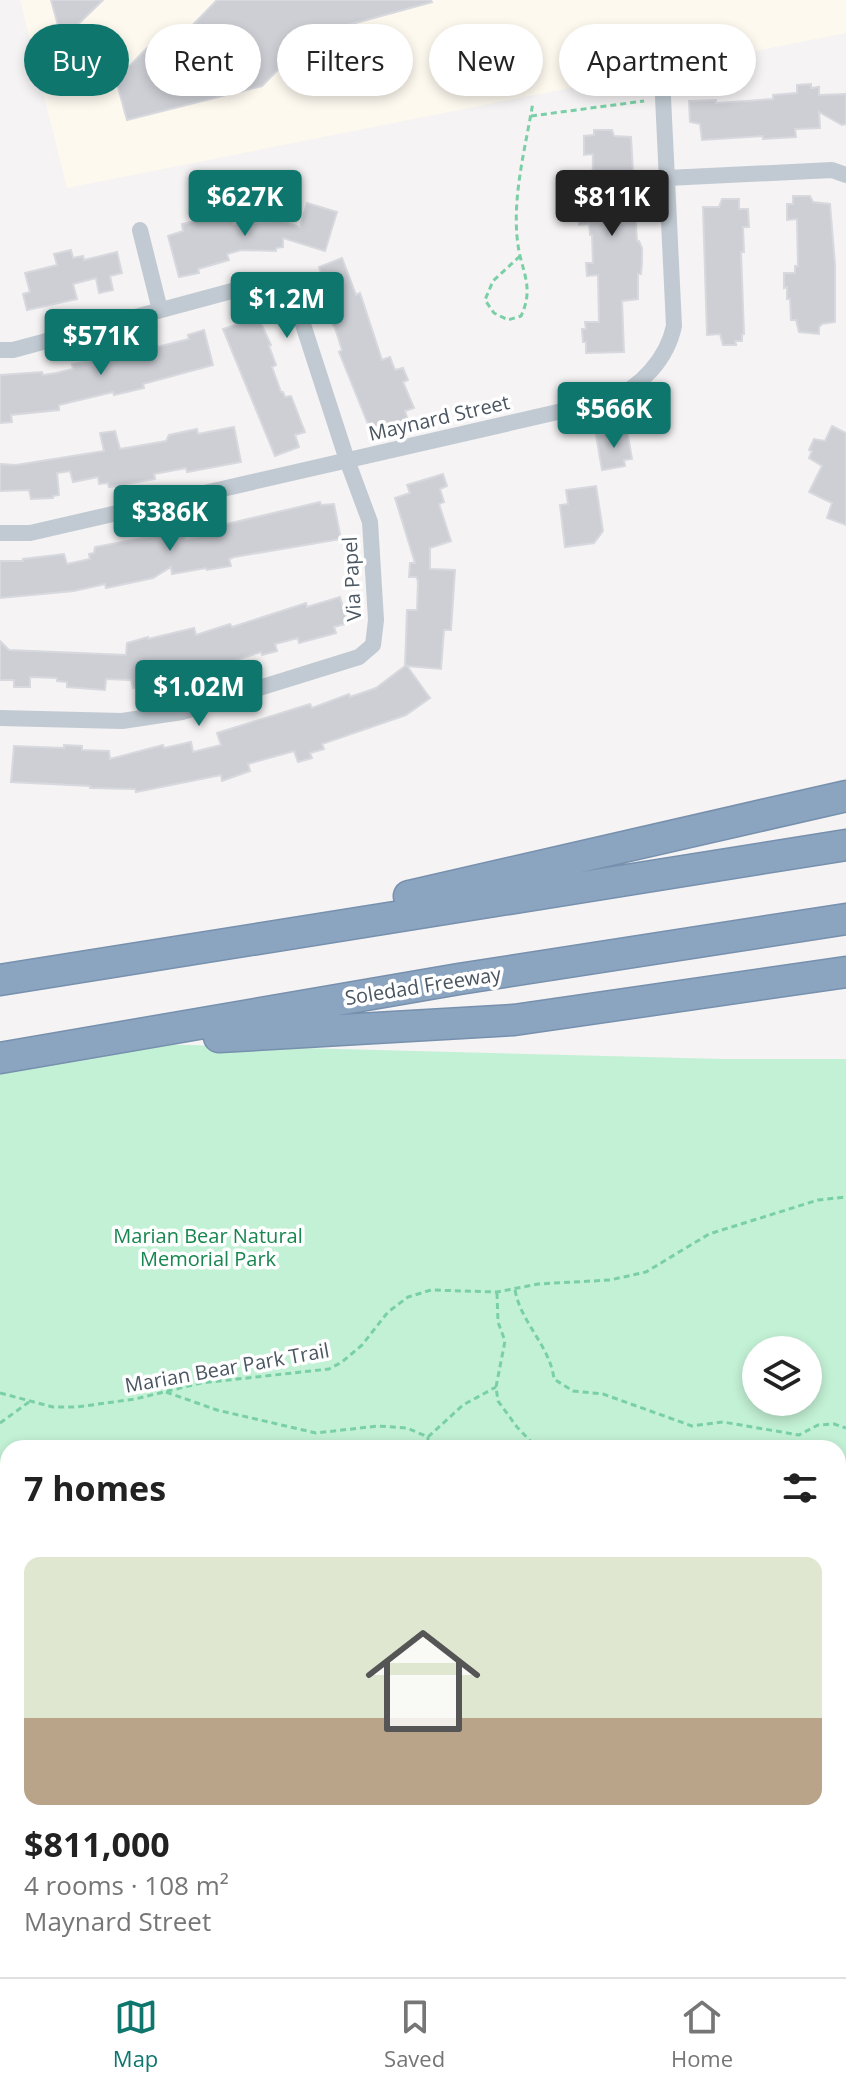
<!DOCTYPE html>
<html lang="en">
<head>
<meta charset="utf-8">
<style>
	:root { --surface:#fff; --page:#f2f2f2; --text:#222; --muted:#767676; --line:#e0e0e0; --accent:#0f766e }
	body { margin:0; font-family:"Open Sans",sans-serif; background:var(--page); color:var(--text); height:100vh; display:flex; flex-direction:column; font-size:30px; white-space:nowrap }
	* { box-sizing:border-box; margin:0 }
	p { font-size:26px; color:var(--muted) }
	.icon { flex:none; width:44px; height:44px; fill:none; stroke:currentColor; stroke-width:2; stroke-linecap:round; stroke-linejoin:round }
	.map { position:relative; flex:1; overflow:hidden }
	.sheet { position:absolute; left:0px; top:1440px; width:846px; height:538px; display:flex; flex-direction:column; background:var(--surface); border-radius:24px 24px 0 0; box-shadow:0 4px 12px #0003 }
	.sheet>* { flex:none }
	.hud { position:absolute; left:24px; top:24px; width:798px; height:72px; display:flex; gap:16px }
	.fabs { position:absolute; left:742px; top:1336px; display:grid; gap:16px }
	.fabs a { display:grid; place-items:center; width:80px; height:80px; border-radius:50%; background:var(--surface); box-shadow:0 4px 12px #0003; font-size:40px }
	.price { position:absolute; translate:-50% -68px; padding:0 18px; border-radius:8px; background:var(--accent); color:#fff; font-size:26px; line-height:52px; filter:drop-shadow(0 2px 4px #0008) }
	.price::after { content:''; position:absolute; left:50%; top:48px; width:24px; height:18px; margin-left:-12px; background:inherit; clip-path:polygon(0 0,100% 0,50% 100%) }
	.price.on { background:#222; color:#fff }
	ul { padding:0; list-style:none }
	li { display:grid; align-content:center; gap:16px; height:424px; padding:0 24px }
	li span { display:grid; place-items:center; height:248px; border-radius:16px; color:#555 }
	li>.icon { margin-inline-start:auto }
	span .icon { width:144px; height:144px; fill:#fffc; stroke-width:1 }
	li b { font-size:34px }
	h2 { display:flex; justify-content:space-between; align-items:center; height:96px; padding:0 24px; font-size:34px }
	.tag { padding:0 28px; border-radius:36px; background:var(--surface); box-shadow:0 4px 12px #0003; font-size:28px; line-height:72px }
	.tag.on { background:var(--accent); color:#fff }
	.dock { display:flex; justify-content:space-around; align-items:center; height:112px; border-top:2px solid var(--line); background:var(--surface); font-size:22px; color:var(--muted) }
	.dock a { display:grid; justify-items:center; gap:4px }
	.dock .on { color:var(--accent) }
	.map>svg:first-child { display:block }
	.commercial { fill:#fdf9ef }
	.green { fill:#c3f1d5; fill-rule:evenodd }
	.building { fill:#cdcfd5; stroke:#d7d9de; stroke-width:2 }
	.lines { fill:none; stroke-linecap:round; stroke-linejoin:round }
	.highway-casing { stroke:#7690ad; stroke-width:33 }
	.path { stroke:#7ad0a6; stroke-width:3; stroke-dasharray:6 4; stroke-linecap:butt }
	.street { stroke:#c1cad2; stroke-width:16 }
	.highway { stroke:#8ba5c1; stroke-width:30 }
	.labels { text-anchor:middle; stroke-width:7; stroke-linejoin:round; paint-order:stroke }
	.street-label { font-size:20px; fill:#4a5661; stroke:#fff }
	.park-label { font-size:20px; fill:#17864f; stroke:#fff }
</style>
</head>
<body>
<div class="map">
<svg width="846" height="1977" viewBox="0 0 846 1977">
	<rect width="100%" height="100%" fill="#f5f3f3"/>
	<path class="commercial" d="M20,0H846V33L67,188Z"/>
	<path class="green" d="M73,1042L723,1059H846V1977H604V1970H838V1448H8V1592L0,1594V1052ZM756,1350H808V1402H756Z"/>
	<path class="building" d="M51,0H103L62,40Z
		M217,0H431L432,2L301,38L303,44L262,86L127,120L116,80L153,42L184,34Z
		M811,84V88L819,87V95L846,94V124L842,125L819,112L820,128L795,129L796,137L763,139V136L702,140L700,124L690,122L689,101L716,100V103L773,99V95L797,93V85Z
		M594,130H612L614,136L631,137L637,241H639L642,248V261L641,274H638V299L622,301L624,352L586,353V342H583L582,329H586L585,322H599L598,275L587,276L586,263H593L592,235H590L589,224L579,225V213H592L593,154L584,155V136L594,135Z
		M793,196H810L813,202L830,204L835,265V322L822,324L819,327V334L799,332L796,320H791L790,299H787V287L784,288V273H795V266H798L797,219L787,220V204H793Z
		M722,199H739V209H748L749,227H743L744,252H741L744,334H742V341H735L736,345H723L720,334L707,335L703,207H719Z
		M307,203L337,212L325,251L283,238V247L276,248V251L241,250L227,254L229,260L198,269L199,273L179,277L168,236L183,231L182,224L231,213L233,224L281,221L300,227Z
		M71,250L73,258L83,256L84,260L117,252L122,273L110,276L113,290L99,293L96,278L73,284L77,299L27,310L23,294L30,292L25,273L57,265L54,254Z
		M342,258L356,295L360,293L382,360L390,357L395,370L403,368L408,380L403,382L414,408L405,411L408,420L372,434L339,352L342,350L335,328L331,322L328,323L313,283L323,279L319,267Z
		M258,317L271,345L269,346L276,365L272,367L281,392H283L285,397L291,396L305,432L295,435L299,447L275,456L223,329Z
		M204,330L213,365L143,384L144,388L114,395L113,392L59,405V410L11,415L12,422L0,423V375L42,372L43,375L56,373L73,369L72,364L118,356L117,353L156,343L157,347L189,339L188,335Z
		M832,426L846,433V525L827,518L832,503L809,492L822,466L809,458L812,451L809,450L814,439L825,441Z
		M234,427L241,462L187,472L186,468L154,474L155,479L109,487L108,483L99,484L98,477L73,482L70,471L57,473L59,495L53,496V498L31,499L29,490L0,491V464L16,465L104,451L100,433L115,431L120,449L166,441L169,435L197,429L198,434Z
		M627,431L632,459L624,460L625,466L602,470L596,435Z
		M443,474L447,486L440,489L444,502L439,504L451,541L430,548V569L455,570L451,630H444L441,669L407,666L430,698L406,715L322,744L324,749L310,753L312,758L298,762L294,751L248,764L250,771L222,781L221,775L136,792L135,789L90,788V786L11,782L14,746L64,748V745L82,746V750L109,751L110,759L163,745L164,748L191,742L193,752L221,745L217,733L310,704L312,708L349,694L350,697L376,688L405,666L407,610H417L418,581L416,577H409L410,563H415L395,498L410,493L407,485Z
		M596,486L603,531L594,543L565,547L560,505L568,504L566,490Z
		M320,502L321,505L334,504L341,539L234,557L229,559L231,566L207,570L206,568L172,574L171,567L153,578L106,588L105,584L74,591L0,598V561H23V559L64,554L67,564L90,559L89,554L94,553L95,547L175,532L176,537L185,535L186,539L211,534L210,528Z
		M340,597L348,623L334,627L336,633L299,643L298,638L275,644L277,651L262,655L261,652L224,664V661L147,688V685L133,688L131,680L106,679L105,690L67,687V682L57,681V678L30,677V687H14V680H0V641L9,650L126,655L127,643L148,637V639L194,628L196,635L230,624L232,627L306,603L307,607Z"/>
	<g class="lines">
		<g class="highway-casing">
			<path id="highway" d="M409,896L846,796
				M0,980L846,845
				M219,1037L514,1020L846,972
				M0,1058L459,979L846,919"/>
		</g>
		<path class="path" d="M531,116L644,101
			M520,256L493,281L485,300L494,313L508,320L521,316C532,293 526,279 520,256C509,207 525,151 533,102
			M515,1290C521,1323 550,1346 554,1379L573,1391L603,1394L692,1426L723,1422L799,1435L818,1425L834,1424L846,1428
			M497,1293L498,1322L505,1341L496,1387L498,1401L517,1427L537,1448
			M166,1392L217,1410L316,1433L378,1426L407,1428L428,1437L463,1405L496,1387
			M0,1393L53,1407H77L135,1399L201,1383L329,1369L342,1362L362,1345L388,1312L408,1297L431,1290L497,1292L538,1284L610,1280L646,1272L709,1234L818,1200L846,1197
			M0,1423L29,1402
			M428,1437V1448
			M838,1702L846,1697
			M528,1970V1977
			M681,1977L687,1970"/>
		<path class="street" d="M667,178L832,170L846,175
			M140,230L160,310
			M0,350H13L258,284L297,306L347,460L370,522L376,620L373,645L359,657L182,712L122,721L0,718
			M0,533H30L610,400C641,387 667,359 674,326L663,97
			M139,1977L143,1970"/>
		<use href="#highway" class="highway"/>
	</g>
	<g class="labels">
		<g class="street-label">
			<text transform="translate(439 418) rotate(-13)" y="7">Maynard Street</text>
			<text transform="translate(352 579) rotate(-93)" y="7">Via Papel</text>
			<text transform="translate(423 986) rotate(-9)" y="7">Soledad Freeway</text>
			<text transform="translate(227 1368) rotate(-10)" y="7">Marian Bear Park Trail</text>
		</g>
		<g class="park-label">
			<text x="208" y="1243">Marian Bear Natural<tspan x="208" dy="23">Memorial Park</tspan></text>
		</g>
	</g>
</svg>
<div class="fabs">
<a><svg class="icon" aria-label="layers" viewBox="0 0 24 24"><path d="M12 4l9 5-9 5-9-5zM3 14l9 5 9-5"/></svg></a>
</div>
<b class="price" style="left:245px;top:238px">$627K</b>
<b class="price on" style="left:612px;top:238px">$811K</b>
<b class="price" style="left:287px;top:340px">$1.2M</b>
<b class="price" style="left:101px;top:377px">$571K</b>
<b class="price" style="left:614px;top:450px">$566K</b>
<b class="price" style="left:170px;top:553px">$386K</b>
<b class="price" style="left:199px;top:728px">$1.02M</b>
<div class="hud">
<a class="tag on">Buy</a>
<a class="tag">Rent</a>
<a class="tag">Filters</a>
<a class="tag">New</a>
<a class="tag">Apartment</a>
</div>
<section class="sheet">
<h2>7 homes<svg class="icon" aria-label="filters" viewBox="0 0 24 24"><path d="M4 7h16M4 17h16"/><circle cx="9" cy="7" r="2"/><circle cx="15" cy="17" r="2"/></svg></h2>
<ul>
<li><span style="background:linear-gradient(#dfe7d0 65%,#b9a48a 0)"><svg class="icon" aria-label="home" viewBox="0 0 24 24"><path d="M3 11l9-7 9 7M6 9v11h12V9"/></svg></span><div><b>$811,000</b><p>4 rooms · 108 m²</p><p>Maynard Street</p></div></li>
</ul>
</section>
</div>
<nav class="dock">
<a class="on"><svg class="icon" aria-label="map" viewBox="0 0 24 24"><path d="M3 6l6-2 6 2 6-2v14l-6 2-6-2-6 2zM9 4v14M15 6v14"/></svg>Map</a>
<a><svg class="icon" aria-label="saved" viewBox="0 0 24 24"><path d="M7 4h10v16l-5-4-5 4z"/></svg>Saved</a>
<a><svg class="icon" aria-label="home" viewBox="0 0 24 24"><path d="M3 11l9-7 9 7M6 9v11h12V9"/></svg>Home</a>
</nav>
</body>
</html>
